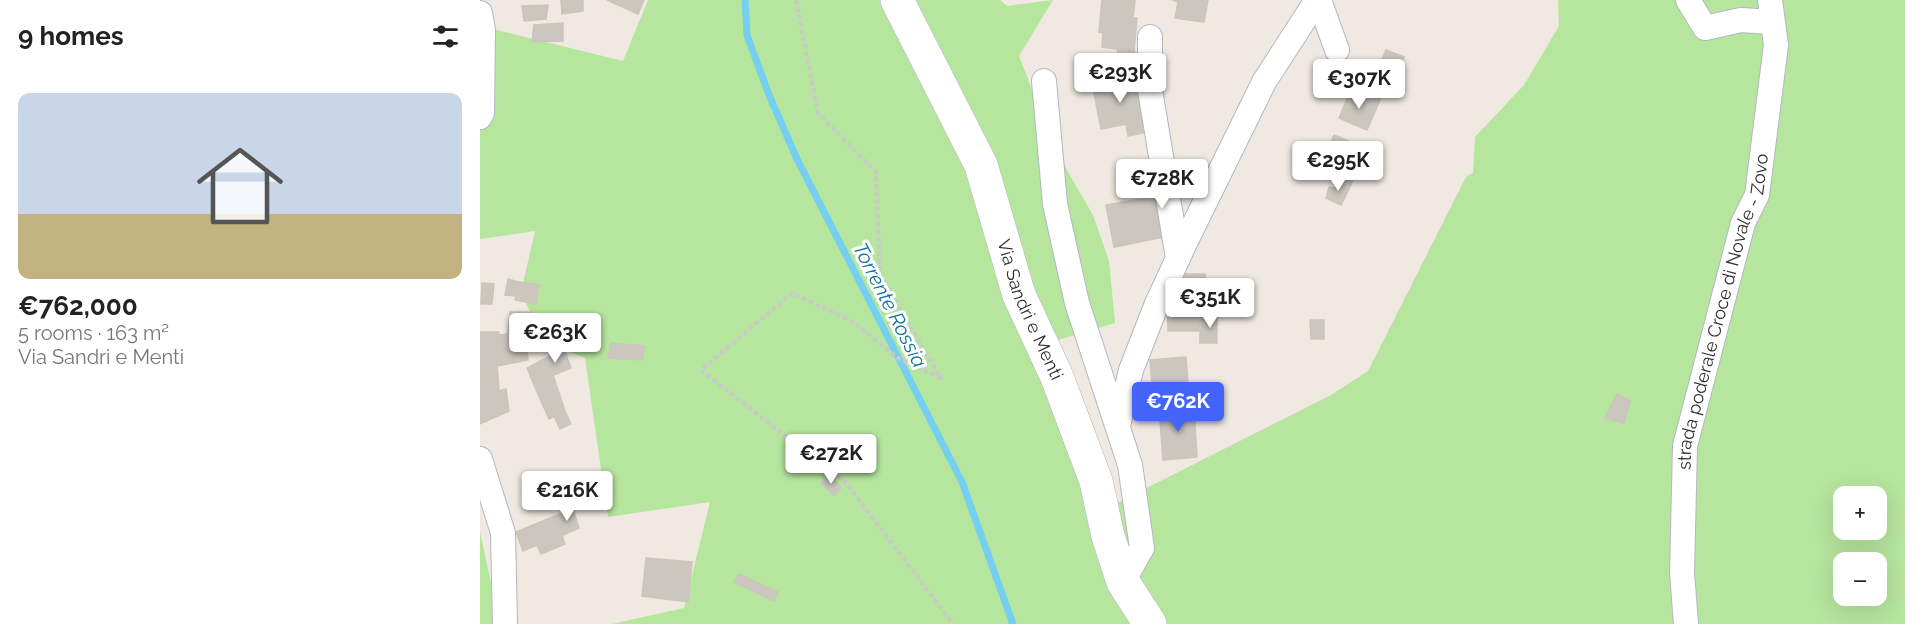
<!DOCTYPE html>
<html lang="en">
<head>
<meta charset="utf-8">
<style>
	:root { --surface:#fff; --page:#f2f2f2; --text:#222; --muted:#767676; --accent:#4264fb }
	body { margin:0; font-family:Raleway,sans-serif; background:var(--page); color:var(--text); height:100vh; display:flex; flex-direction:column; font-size:22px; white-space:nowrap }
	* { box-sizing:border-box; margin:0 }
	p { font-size:20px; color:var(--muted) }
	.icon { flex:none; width:33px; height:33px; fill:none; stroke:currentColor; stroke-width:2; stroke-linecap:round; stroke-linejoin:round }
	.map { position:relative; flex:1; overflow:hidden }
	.drawer { display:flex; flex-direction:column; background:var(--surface); width:480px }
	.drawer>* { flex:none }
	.fabs { position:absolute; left:1353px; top:486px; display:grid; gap:12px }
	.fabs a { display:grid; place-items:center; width:54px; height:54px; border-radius:12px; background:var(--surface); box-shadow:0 6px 24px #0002; font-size:30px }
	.price { position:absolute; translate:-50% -51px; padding:0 14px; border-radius:6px; background:#fff; color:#222; font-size:20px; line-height:39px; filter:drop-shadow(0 2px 3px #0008) }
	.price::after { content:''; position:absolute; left:50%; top:36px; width:18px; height:14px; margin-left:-9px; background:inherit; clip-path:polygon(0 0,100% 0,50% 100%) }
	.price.on { background:var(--accent); color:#fff }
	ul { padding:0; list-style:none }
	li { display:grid; align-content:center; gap:12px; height:318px; padding:0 18px }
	li span { display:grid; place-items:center; height:186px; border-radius:12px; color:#555 }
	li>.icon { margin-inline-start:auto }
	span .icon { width:108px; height:108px; fill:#fffc; stroke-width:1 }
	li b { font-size:26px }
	h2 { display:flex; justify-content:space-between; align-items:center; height:72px; padding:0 18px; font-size:26px }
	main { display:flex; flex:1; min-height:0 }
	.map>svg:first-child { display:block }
	.green { fill:#b6e59e; fill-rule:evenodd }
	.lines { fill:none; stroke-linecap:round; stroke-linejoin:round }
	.stream { stroke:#75cff0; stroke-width:7 }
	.building { fill:#cbc7bf; stroke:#cbc5ba; stroke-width:1.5 }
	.minor-casing { stroke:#b4b7c1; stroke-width:26 }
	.secondary-casing { stroke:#b4b7c1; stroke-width:34 }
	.path { stroke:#c9c9c9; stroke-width:4; stroke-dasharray:4.5 3; stroke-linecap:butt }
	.minor { stroke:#fff; stroke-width:24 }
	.secondary { stroke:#fff; stroke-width:33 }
	.labels { text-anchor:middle; stroke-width:6; stroke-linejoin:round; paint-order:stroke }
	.street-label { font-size:18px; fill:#2e2e2e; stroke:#fff }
	.water-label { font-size:20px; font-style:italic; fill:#0d6fa3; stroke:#fff }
</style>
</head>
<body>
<main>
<section class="drawer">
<h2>9 homes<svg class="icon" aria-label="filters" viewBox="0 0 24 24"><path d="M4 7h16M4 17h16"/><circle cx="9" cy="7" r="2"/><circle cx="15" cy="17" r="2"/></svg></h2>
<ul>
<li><span style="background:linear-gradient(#c9d6e8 65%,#c2b280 0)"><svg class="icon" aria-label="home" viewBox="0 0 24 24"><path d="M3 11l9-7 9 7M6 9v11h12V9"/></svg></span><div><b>€762,000</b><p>5 rooms · 163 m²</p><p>Via Sandri e Menti</p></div></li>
</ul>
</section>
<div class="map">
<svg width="1425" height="624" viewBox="0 0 1425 624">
	<rect width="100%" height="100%" fill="#efe9e1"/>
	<path class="green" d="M168,0H520L527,6L573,0L539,56L567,128L588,172L613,215L629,261L635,323L565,344L631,506L851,395L888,371L986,177L993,173L995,137L1044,85L1079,26L1078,0H1425V624H132L204,608L230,502L128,517L105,358L63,341L41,292L55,231L0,239V26L143,61ZM1364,496H1396V530H1364ZM1364,562H1396V596H1364Z
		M0,532L20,624H0Z"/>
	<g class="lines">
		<path class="stream" d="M265,0L267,35L289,95L317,159L482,482L533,624"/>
	</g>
	<path class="building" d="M81,0H103V11L82,14Z
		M127,0H164L158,14Z
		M622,0H655L653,18H657L654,51L622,47L623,33L619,32Z
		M728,0L724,22L695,18L698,2L692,0Z
		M68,5L66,19L44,21L42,6Z
		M83,23V41L52,42L54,25Z
		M638,49L658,53V63L637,62Z
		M906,50L924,57L911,88L893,81Z
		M877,74L905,86L899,102L871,89Z
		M658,79L666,120L621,129L613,88Z
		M871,89L899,102L887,130L859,118Z
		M666,120L668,132L648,136L646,124Z
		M854,135L885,148L871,185L839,172Z
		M859,180L871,185L861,205L846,198L849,187L855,188Z
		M687,183L694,236L679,238L670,186Z
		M672,197L679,238L634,247L626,205Z
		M704,274H725L726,331H688L687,303H699V293L704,292Z
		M28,279L39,282L36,296L25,295Z
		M39,282L59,285L56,304L35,300Z
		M2,283L14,284L12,304H1Z
		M726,311H737V343H720V331H726Z
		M30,312H52L47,349L16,353L18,335L28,334Z
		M830,320H844V339H831Z
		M0,332H19L16,353L18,377L0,380Z
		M131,343L164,346L163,360L128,358Z
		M47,349L48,360L17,366L16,353Z
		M84,349L91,368L66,378L60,361Z
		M706,357L708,383H720L721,396L713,397L714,407L674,408L670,360Z
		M60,361L66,378L54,385L47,368Z
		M73,375L85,411L69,419L54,385Z
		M18,377L19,391L26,389L29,411L0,424V380Z
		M1137,394L1150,401L1144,423L1125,418Z
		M714,407L717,457L683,460L679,408Z
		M85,411L91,424L80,429L74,416Z
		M349,474L361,488L354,496L341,483Z
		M93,509L99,528L83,535L75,516Z
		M75,516L85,544L61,554L57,545L43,551L36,532Z
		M166,558L212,562L208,602L162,596Z
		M259,574L298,592L294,601L254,582Z"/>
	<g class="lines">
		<g class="minor-casing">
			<g id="minor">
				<path d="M839,0L857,50"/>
				<path d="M1208,0L1225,28L1261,20L1291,22"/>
				<path d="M0,13L3,30L2,113L0,117"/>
				<path d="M670,37V90L698,258"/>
				<path d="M564,81L575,204L597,303L650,465L662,548L643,582"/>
				<path d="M638,426L651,370L676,306L704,245L784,82L837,0"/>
				<path d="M0,459L23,533L25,624"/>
				<path id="s1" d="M1206,624L1202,573L1205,446L1263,223L1277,195L1296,45L1290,0"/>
			</g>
		</g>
		<g class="secondary-casing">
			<g id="secondary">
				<path id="s2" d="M417,0L501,165L539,295L577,377L616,481L628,536L643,582L670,624"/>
			</g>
		</g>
		<path class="path" d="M316,0L338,113L396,172L400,274L461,378L419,359L372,321L312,293L221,370L367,484L473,624"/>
		<use href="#minor" class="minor"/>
		<use href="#secondary" class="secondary"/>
	</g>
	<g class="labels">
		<g class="street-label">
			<text dy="6" stroke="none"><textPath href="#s2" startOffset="338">Via Sandri e Menti</textPath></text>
			<text dy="6" stroke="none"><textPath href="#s1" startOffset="318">strada poderale Croce di Novale - Zovo</textPath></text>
		</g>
		<g class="water-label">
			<text transform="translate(410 305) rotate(63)" y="7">Torrente Rossia</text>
		</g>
	</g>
</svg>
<div class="fabs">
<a>+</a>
<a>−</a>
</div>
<b class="price" style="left:640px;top:104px">€293K</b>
<b class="price" style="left:879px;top:110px">€307K</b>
<b class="price" style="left:858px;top:192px">€295K</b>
<b class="price" style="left:682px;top:210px">€728K</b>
<b class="price" style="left:730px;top:329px">€351K</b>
<b class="price" style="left:75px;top:364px">€263K</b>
<b class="price on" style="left:698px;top:433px">€762K</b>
<b class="price" style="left:351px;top:485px">€272K</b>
<b class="price" style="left:87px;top:522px">€216K</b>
</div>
</main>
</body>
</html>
